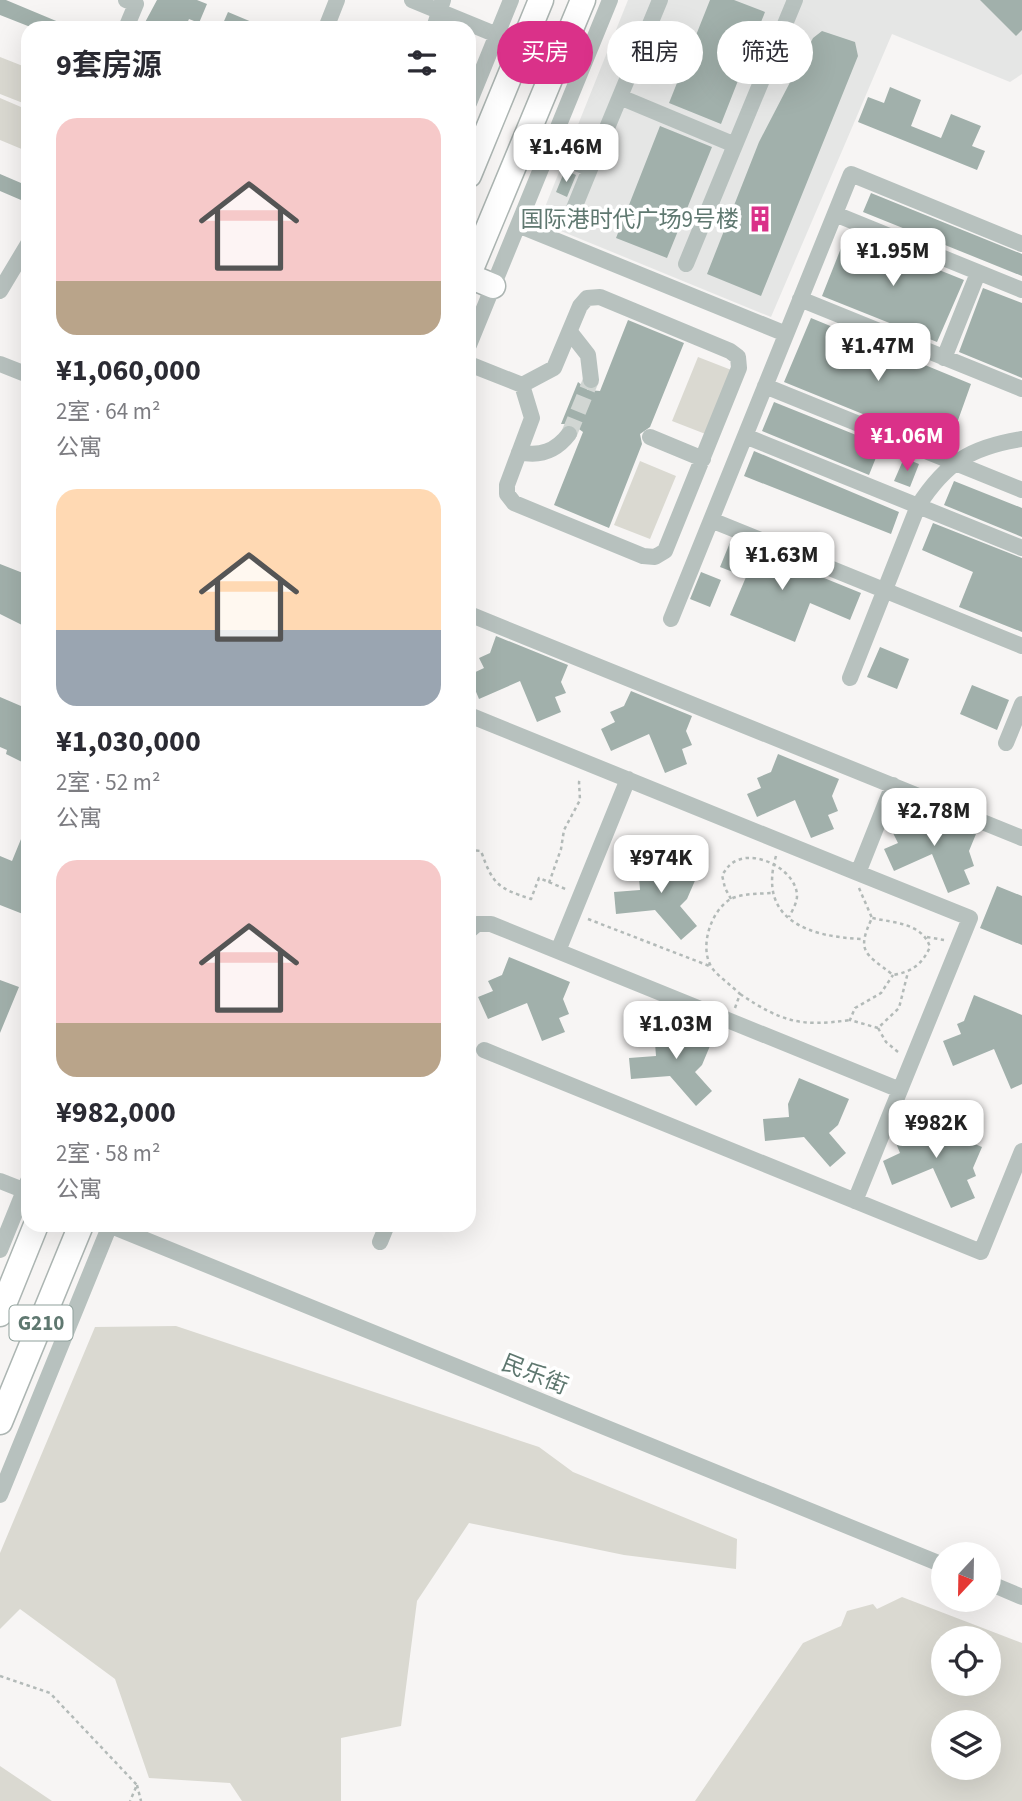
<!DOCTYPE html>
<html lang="zh">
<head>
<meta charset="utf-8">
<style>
	:root { --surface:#fff; --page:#f2f2f3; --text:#2b2b33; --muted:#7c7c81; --accent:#da3189 }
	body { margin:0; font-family:"Source Sans 3","Noto Sans SC",sans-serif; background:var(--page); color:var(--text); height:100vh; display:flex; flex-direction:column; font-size:26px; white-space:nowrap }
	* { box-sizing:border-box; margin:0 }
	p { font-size:23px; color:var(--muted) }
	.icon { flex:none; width:38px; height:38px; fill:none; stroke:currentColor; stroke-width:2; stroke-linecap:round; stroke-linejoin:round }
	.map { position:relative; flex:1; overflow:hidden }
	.side { position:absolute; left:21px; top:21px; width:455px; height:1211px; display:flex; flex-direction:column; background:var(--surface); border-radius:21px; box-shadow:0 7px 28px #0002 }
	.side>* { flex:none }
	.hud { position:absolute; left:497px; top:21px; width:420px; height:63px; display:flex; gap:14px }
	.needle { width:46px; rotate:202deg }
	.controls { position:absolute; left:931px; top:1542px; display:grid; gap:14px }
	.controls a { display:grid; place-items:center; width:70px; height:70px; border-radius:50%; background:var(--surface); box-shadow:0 7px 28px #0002; font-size:35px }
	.price { position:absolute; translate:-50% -60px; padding:0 16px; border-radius:14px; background:#fff; color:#222; font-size:23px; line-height:46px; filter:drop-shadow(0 2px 4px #0008) }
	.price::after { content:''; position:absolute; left:50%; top:42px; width:21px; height:16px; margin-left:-10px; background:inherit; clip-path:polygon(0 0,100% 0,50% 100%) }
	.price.on { background:var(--accent); color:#fff }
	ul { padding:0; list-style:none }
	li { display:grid; align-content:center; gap:14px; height:371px; padding:0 35px }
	li span { display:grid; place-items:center; height:217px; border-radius:21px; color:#555 }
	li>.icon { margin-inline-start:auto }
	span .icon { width:126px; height:126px; fill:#fffc; stroke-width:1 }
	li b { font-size:30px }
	h2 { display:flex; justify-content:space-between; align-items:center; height:84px; padding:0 35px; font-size:30px }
	.pill { padding:0 24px; border-radius:32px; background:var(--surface); box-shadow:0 7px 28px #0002; font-size:24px; line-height:63px }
	.pill.on { background:var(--accent); color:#fff }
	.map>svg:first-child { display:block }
	.built { fill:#e5e6e5 }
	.green { fill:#dad9d1; fill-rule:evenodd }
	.building { fill:#a1b0ab }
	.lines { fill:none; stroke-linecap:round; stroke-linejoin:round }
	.minor-tunnel { stroke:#d1d6d3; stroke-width:16; stroke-dasharray:16 8; stroke-linecap:butt }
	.highway-casing { stroke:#acb5b2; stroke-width:27 }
	.path { stroke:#b3bab8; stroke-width:2.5; stroke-dasharray:3.5 3.5; stroke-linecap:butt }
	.minor { stroke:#b7c1be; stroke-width:16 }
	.highway { stroke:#fff; stroke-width:24 }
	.labels { text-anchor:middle; stroke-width:7; stroke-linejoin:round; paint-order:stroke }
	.shield { fill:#fff; stroke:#8fa09b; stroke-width:2 }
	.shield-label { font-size:21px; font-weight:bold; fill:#5f7870 }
	.poi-label { font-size:23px; fill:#5f7870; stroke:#fff; text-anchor:end }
	.street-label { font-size:23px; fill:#5f7870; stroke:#fff }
</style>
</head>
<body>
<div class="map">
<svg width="1022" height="1801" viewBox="0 0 1022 1801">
	<rect width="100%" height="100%" fill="#f7f5f4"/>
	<path class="built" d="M628,0H1022V74L1010,82L892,34L771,317L539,222Z"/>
	<path class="green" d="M0,57L28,68V105L0,94Z
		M0,98L28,110V141L24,150L0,140Z
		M698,357L734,371L708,435L672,421Z
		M640,461L676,476L650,539L614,525Z
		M176,1326L539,1447L573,1472L737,1539L736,1569L624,1555L469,1523L417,1601L401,1726L341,1738V1801H242L230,1783L149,1778L115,1679L20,1609L0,1629V1553L95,1327Z
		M902,1597L1022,1643V1801H695L803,1643L841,1626L847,1611L873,1604L877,1609ZM989,1638V1684H943V1638ZM989,1722V1768H943V1722Z
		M0,1766L52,1801H0Z"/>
	<path class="building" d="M0,0H6L73,28H33L0,15Z
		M157,0H197L207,4L199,23L189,19L185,28H142Z
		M710,0H734L765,12L721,124L669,103Z
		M980,0H1022V30L1016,36Z
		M228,12L266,28H221Z
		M822,31L855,42L858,56L761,296L707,274L759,142L813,38Z
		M890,87L921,100L911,126L941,138L951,114L981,126L972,146L985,151L977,170L858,122L868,97L884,103Z
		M660,126L712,147L667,258L616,238Z
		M565,170L576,175L567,197L556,192Z
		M0,174L28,186V203L0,191Z
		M871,193L1022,254V276L863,212Z
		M847,233L964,280L937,342L822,296Z
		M983,288L1022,303V378L959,352Z
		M811,318L971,384L957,423L944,447L784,382Z
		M628,320L684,343L650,427L640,434L642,444L609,528L554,505L583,432L572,424H561L578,382L588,390L600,391Z
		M774,402L881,445L869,475L762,431Z
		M754,451L899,512L891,534L744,476Z
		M904,458L919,464L910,487L894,481Z
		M954,481L1022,508V537L944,505Z
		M933,523L1022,558V632L959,607L973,572L922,550Z
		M731,540L861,593L850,620L810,603L795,642L730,615L746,577L720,567Z
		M0,564L28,575V628L0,614Z
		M701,572L721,580L710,607L690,599Z
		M496,636L568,665L561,682L566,693L555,697L561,712L537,722L520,681L479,699L469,675L484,668L479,658L490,653Z
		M880,647L909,659L897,689L867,677Z
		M972,685L1009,700L997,730L960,714Z
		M631,691L692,716L686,731L692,745L682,749L687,764L665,773L649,734L611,751L601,729L615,722L610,712L624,706Z
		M0,697L28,709V729L25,737L28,738V753L24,763L6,754L7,750L0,747Z
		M778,754L839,779L832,796L838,811L828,815L834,829L811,838L795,800L757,817L747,794L761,788L757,778L771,772Z
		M914,809L976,834L969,851L974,866L964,870L970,884L948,893L932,854L894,871L884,849L898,843L893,833L908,826Z
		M28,822V916L0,905V856L12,861Z
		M648,856L697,876L687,899L680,906L697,926L681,940L655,910L616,914L614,892L640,890L639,878Z
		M997,886L1022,896V945L980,928Z
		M509,957L570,982L563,999L569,1014L559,1018L565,1032L542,1041L527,1003L488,1019L478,997L493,991L488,981L502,975Z
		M0,980L19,987L0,1033Z
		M974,995L1022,1015V1084L1011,1089L994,1049L953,1066L943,1041L961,1034L957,1024L964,1021Z
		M663,1021L712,1041L702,1065L695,1072L712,1091L696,1106L670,1076L631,1079L629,1058L656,1056L655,1043Z
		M799,1078L849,1099L838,1125L829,1133L846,1153L830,1167L804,1137L765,1141L763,1119L789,1117L788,1104Z
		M912,1118L982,1147L973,1168L976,1176L967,1180L975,1198L951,1208L933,1168L892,1185L883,1161L900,1153L896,1143L903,1140Z"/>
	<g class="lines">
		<path class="minor-tunnel" d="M569,434L591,380"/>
		<g class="highway-casing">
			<path id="highway" d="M469,175L541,0
				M469,274L583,0
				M469,276L493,286
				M0,1314L36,1225
				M0,1422L81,1225"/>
		</g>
		<path class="path" d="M469,850L481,851C493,885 498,888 531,899L539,878L568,890
			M776,856C757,921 810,937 863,939
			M549,883L561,849L564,830L580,800L579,782L581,778
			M859,888L872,918C856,952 865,953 893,975C911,972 922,965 930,947C922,923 895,923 872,918
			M731,899L725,888L722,875C727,868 730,863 738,860C760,851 797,872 797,896C797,903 792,911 789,917
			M588,919L712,967
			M927,937L944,940
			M740,994C782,1022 800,1027 850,1020
			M735,1008L740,994C732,986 719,977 712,968C699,948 710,913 729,900C741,893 759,894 772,893
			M878,1028L850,1020L855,1008L881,993L893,975
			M898,1052L886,1042L878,1028L899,1008L908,972
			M0,1676L50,1693L137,1785L130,1801
			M137,1785L141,1801"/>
		<path class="minor" d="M126,0L136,4L126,28
			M412,0L497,35
			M326,28L337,0
			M434,28L443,0
			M620,97L735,145L686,264
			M469,103L511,0
			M735,145L795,0
			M548,151L590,169L572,213L589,220
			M590,169L660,0
			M835,214L1022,290
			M518,225L786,334
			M0,291L28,244
			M600,297L730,351L738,357L739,368L665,551L655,557L643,556L514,503L507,494V485L532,418L522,385L554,368L580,306L587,298Z
			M800,299L1022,389
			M570,332L588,355L591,380
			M469,345L610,0
			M944,358L978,273
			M0,364L28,375
			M469,364L522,385
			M765,386L1022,490
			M745,436L1022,548
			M650,437L703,459
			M519,452C540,457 556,451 569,434
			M711,520L1022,646
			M469,614L1022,838
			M671,619L851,174L1022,244
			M850,678L918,506C946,462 972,447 1022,439
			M469,715L858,873
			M1006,743L1022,704
			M893,785L858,873L970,918L900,1090
			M469,931L477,924H491L900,1090L855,1201
			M558,951L628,779
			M484,1050L981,1252L1022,1151
			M0,1181L28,1192
			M109,1225L943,1565
			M380,1242L387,1225
			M0,1250L28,1181
			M0,1495L110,1225
			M989,1583L1022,1597"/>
		<use href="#highway" class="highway"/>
	</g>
	<defs>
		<g id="building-bare" transform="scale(2.1)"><path d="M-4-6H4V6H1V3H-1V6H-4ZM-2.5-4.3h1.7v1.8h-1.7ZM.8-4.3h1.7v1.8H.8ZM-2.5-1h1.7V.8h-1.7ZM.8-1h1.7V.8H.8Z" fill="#da3189" stroke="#fff" stroke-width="2.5" paint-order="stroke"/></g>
	</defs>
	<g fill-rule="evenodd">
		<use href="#building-bare" x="760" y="219"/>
	</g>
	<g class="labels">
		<rect class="shield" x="9.5" y="1305.5" width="63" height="35" rx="5"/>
		<g class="shield-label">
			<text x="41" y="1330">G210</text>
		</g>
		<g class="poi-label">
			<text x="739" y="227">国际港时代广场9号楼</text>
		</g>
		<g class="street-label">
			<text transform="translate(535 1374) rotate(22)" y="8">民乐街</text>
		</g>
	</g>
</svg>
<div class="controls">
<a><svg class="needle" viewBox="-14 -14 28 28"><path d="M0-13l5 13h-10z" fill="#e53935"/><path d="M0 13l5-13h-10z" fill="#7c7c81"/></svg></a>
<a><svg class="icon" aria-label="locate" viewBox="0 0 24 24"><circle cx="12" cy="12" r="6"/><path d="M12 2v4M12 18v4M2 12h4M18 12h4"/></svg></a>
<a><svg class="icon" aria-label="layers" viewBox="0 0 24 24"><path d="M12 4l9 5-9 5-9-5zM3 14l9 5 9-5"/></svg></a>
</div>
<b class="price" style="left:566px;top:184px">¥1.46M</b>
<b class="price" style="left:893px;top:288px">¥1.95M</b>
<b class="price" style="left:878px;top:383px">¥1.47M</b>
<b class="price on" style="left:907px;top:473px">¥1.06M</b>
<b class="price" style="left:782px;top:592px">¥1.63M</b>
<b class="price" style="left:934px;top:848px">¥2.78M</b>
<b class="price" style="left:661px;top:895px">¥974K</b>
<b class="price" style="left:676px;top:1061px">¥1.03M</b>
<b class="price" style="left:936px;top:1160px">¥982K</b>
<div class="hud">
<a class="pill on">买房</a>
<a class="pill">租房</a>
<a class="pill">筛选</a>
</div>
<section class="side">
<h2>9套房源<svg class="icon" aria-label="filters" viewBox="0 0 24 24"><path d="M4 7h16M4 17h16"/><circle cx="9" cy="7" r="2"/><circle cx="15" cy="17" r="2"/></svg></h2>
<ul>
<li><span style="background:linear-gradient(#f6c9c9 75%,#b9a48a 0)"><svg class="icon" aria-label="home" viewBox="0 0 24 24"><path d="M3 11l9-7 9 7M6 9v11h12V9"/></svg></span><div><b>¥1,060,000</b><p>2室 · 64 m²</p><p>公寓</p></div></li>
<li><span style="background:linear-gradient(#ffd9b3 65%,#9aa5b1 0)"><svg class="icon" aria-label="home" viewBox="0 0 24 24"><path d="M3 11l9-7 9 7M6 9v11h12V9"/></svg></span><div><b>¥1,030,000</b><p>2室 · 52 m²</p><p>公寓</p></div></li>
<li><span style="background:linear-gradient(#f6c9c9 75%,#b9a48a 0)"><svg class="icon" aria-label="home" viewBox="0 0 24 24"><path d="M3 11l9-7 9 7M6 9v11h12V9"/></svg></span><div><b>¥982,000</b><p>2室 · 58 m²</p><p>公寓</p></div></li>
</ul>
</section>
</div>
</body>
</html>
